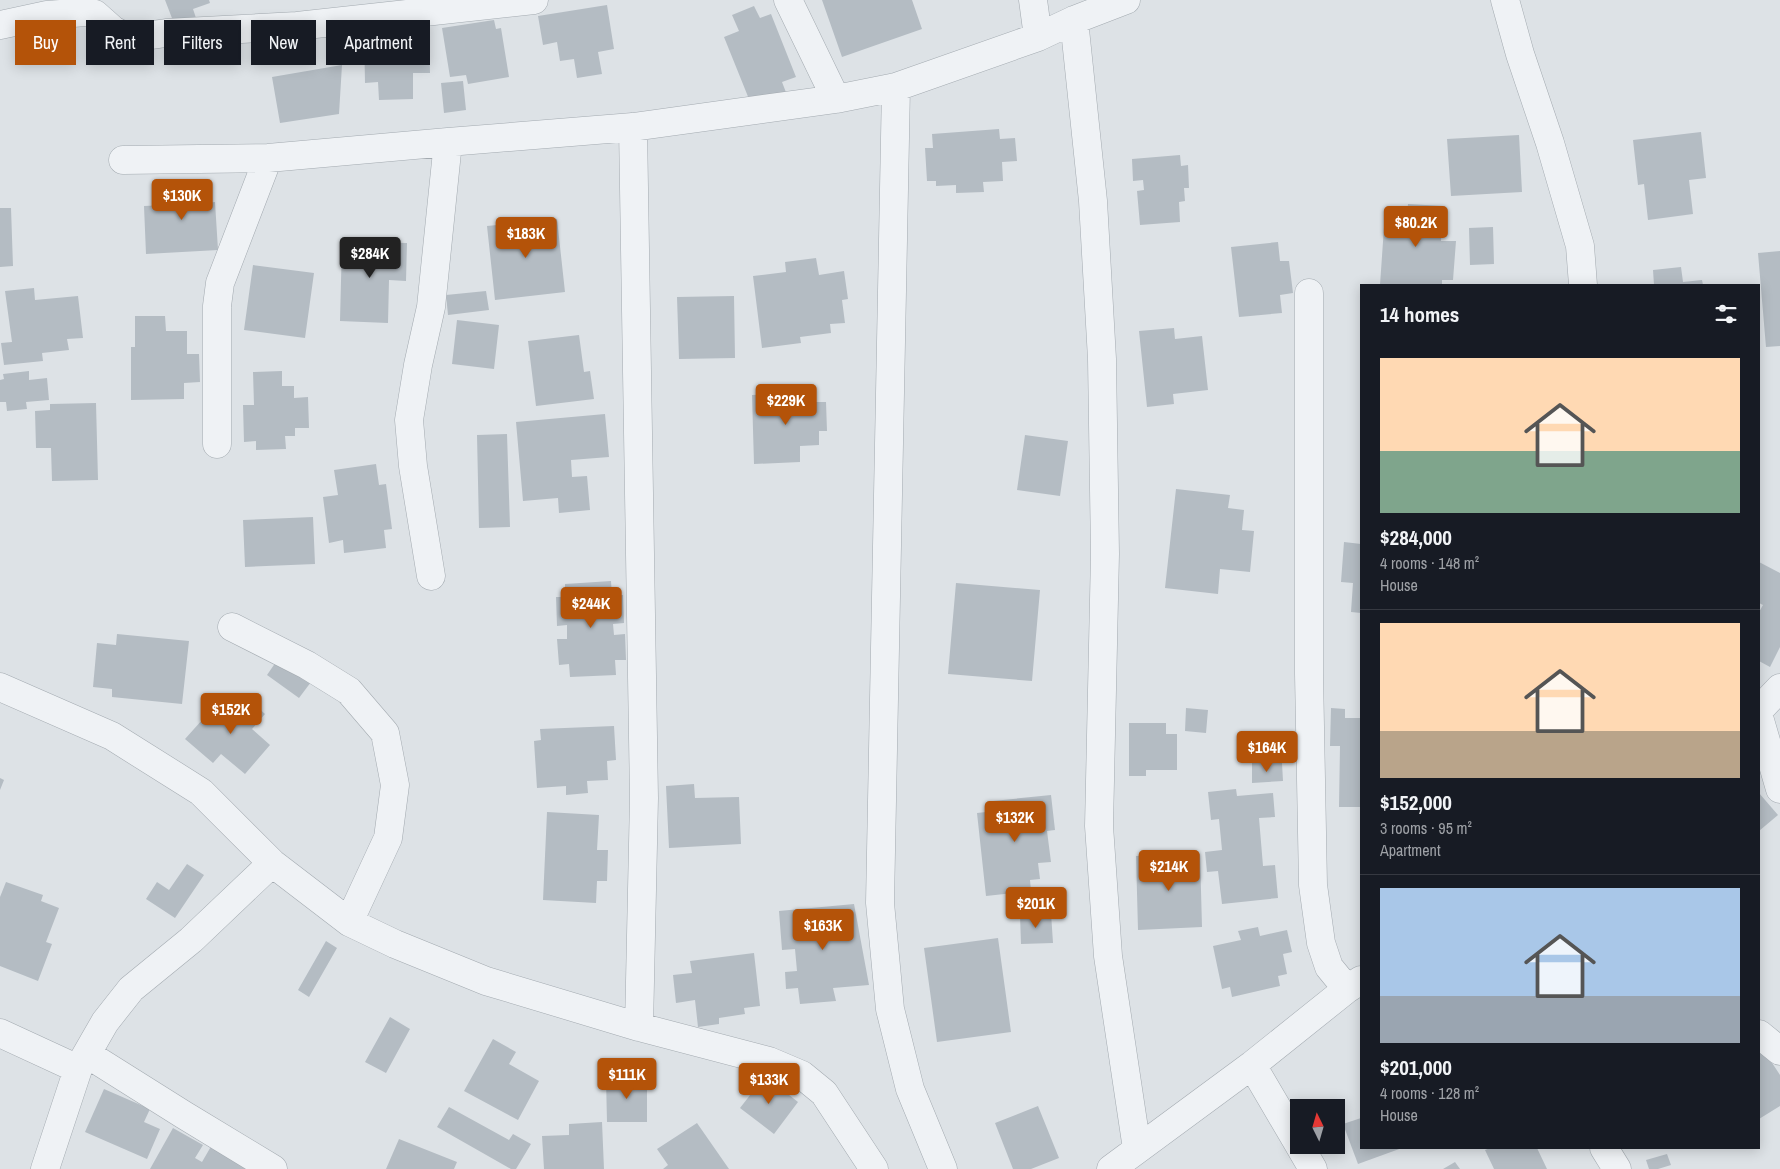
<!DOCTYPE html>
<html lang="en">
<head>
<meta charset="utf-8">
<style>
	:root { --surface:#171b24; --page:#242831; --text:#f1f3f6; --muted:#9ea1a6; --line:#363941; --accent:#b45309 }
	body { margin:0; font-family:"Archivo Narrow",sans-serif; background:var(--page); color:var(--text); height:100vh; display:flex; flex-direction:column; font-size:19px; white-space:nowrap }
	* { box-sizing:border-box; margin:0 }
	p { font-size:16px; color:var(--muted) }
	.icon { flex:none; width:28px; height:28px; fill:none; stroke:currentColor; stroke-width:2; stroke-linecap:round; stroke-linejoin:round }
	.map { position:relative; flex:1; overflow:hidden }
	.details { position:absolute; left:1360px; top:284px; width:400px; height:865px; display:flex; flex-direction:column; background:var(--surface); border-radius:0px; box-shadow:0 2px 12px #0003 }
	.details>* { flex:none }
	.banner { position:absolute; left:15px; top:20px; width:475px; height:45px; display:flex; gap:10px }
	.needle { width:32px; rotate:355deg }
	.controls { position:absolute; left:1290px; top:1099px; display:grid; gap:10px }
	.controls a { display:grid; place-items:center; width:55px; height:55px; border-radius:0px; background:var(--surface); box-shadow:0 2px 12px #0003; font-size:25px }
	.price { position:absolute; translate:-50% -42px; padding:0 11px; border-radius:5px; background:var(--accent); color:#fff; font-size:16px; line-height:32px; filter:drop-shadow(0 1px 2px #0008) }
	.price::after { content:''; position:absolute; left:50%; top:30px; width:15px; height:11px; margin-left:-8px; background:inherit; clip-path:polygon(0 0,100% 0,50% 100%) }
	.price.active { background:#222; color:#fff }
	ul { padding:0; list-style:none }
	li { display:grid; align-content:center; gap:10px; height:265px; padding:0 20px }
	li+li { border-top:1px solid var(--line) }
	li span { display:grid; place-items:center; height:155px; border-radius:0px; color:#555 }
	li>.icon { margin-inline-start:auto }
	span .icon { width:90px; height:90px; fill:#fffc; stroke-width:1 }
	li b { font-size:21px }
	h2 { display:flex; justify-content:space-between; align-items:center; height:60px; padding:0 20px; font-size:21px }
	.pill { padding:0 18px; border-radius:0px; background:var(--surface); box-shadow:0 2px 12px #0003; font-size:18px; line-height:45px }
	.pill.active { background:var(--accent); color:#fff }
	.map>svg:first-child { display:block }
	.building { fill:#b4bcc3 }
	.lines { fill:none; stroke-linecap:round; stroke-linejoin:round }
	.street-casing { stroke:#a3aab0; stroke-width:29 }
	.street { stroke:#eff2f5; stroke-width:28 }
</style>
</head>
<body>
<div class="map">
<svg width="1780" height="1169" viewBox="0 0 1780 1169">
	<rect width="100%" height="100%" fill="#dde2e6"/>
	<path class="building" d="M165,0H209L210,3L193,9L196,18L175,26Z
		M822,0H912L922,29L842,57Z
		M607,5L614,49L598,52L602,74L577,78L574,59L560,61L557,42L543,45L538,16Z
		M754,6L760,18L771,14L796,77L782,82L787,95L753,109L724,37L739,31L732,15Z
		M494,20L496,29L501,28L509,77L468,84L466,75L450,77L442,28Z
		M429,27L430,73H413V99L379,100L378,82L365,83L364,28Z
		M342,65L339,114L280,123L272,77Z
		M463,81L466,110L444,113L441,83Z
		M999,129L1000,139L1015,138L1017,161L1002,162L1003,181L983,182L984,192L956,193V185L936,186V181H927L925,148H933L932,134Z
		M1701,132L1706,178L1689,180L1693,214L1648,220L1644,184L1638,185L1633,140Z
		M1519,135L1522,192L1451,196L1447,139Z
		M1180,155L1181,166L1188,165L1189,188H1184L1185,201L1179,202L1180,222L1140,225L1137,191L1144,190L1143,180L1133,181L1132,159Z
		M204,181L205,203L215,202L218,250L146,254L144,206L167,205L165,183Z
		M1408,204L1443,206L1441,241H1456L1453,280H1442V285H1380L1385,213L1407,215Z
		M0,208H11L13,266L0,267Z
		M557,219L565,292L495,300L487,226Z
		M1493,227L1494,264L1470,265L1469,228Z
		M342,242L407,243L406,281L389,280L388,323L340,321Z
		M1278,242L1280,261H1289L1293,293L1280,295L1282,313L1239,317L1231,247Z
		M1780,251V346L1766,347L1758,253Z
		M816,258L819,275L844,271L848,299L842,300L845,323L830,324L831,333L800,337L801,343L762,348L753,276L786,272L785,262Z
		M253,265L314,273L305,338L244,330Z
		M1681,267L1683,282L1702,280L1703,285H1654L1653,270Z
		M34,288L35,300L78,296L83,338L67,339L69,350L42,353L43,361L4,365L1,343L12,342L5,291Z
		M486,291L489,310L448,315L446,295Z
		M734,296L735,358L679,359L677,297Z
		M135,316H165L166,331H187V354H199L200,382L184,383V399L131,400V347H135Z
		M457,320L499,325L494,369L452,364Z
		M1174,328L1175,339L1202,336L1208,390L1173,394L1174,404L1147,407L1139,331Z
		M579,335L584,372L590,371L594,399L536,406L528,341Z
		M29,371V380L47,378L49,400L26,402L27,409L7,411L6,402H0V380L4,379L3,374Z
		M282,371V386H294V398L308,397L309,428H295V436H285L286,449L256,450V441L244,442L243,405H254L253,372Z
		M811,393V402H826L827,431H819V445L800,446V462L754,464L752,395Z
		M96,403L98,480L52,481L51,448H36L35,411L50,410V404Z
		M605,414L609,457L571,460L572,477L587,476L590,510L559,513L558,498L523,501L516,422Z
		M507,434L510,527L479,528L477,435Z
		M1025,435L1068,441L1060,496L1017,490Z
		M376,464L379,485L386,484L392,529L384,530L386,548L344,553L343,540L329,543L323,497L338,495L334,470Z
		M1176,489L1230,495L1228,508L1244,510L1242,530L1254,531L1250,572L1220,569L1218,594L1165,588Z
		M313,517L315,564L245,567L243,520Z
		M1344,542L1361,544V613L1351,612L1353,583L1341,582Z
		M1759,562L1780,573V647L1770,667L1759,661V612L1763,605L1759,603Z
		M611,581L612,596L623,595L624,623L613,624L614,635L625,634L626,660H615L616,675L570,677L569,664L559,665L557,639H567V625L557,626L556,597H565V584Z
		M956,583L1040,590L1032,681L948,674Z
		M117,634L189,641L182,704L112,697V689L93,687L97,643L116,645Z
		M278,659L311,682L299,698L267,675Z
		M245,696L265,714L252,729L270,745L245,774L221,754L213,763L185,739L220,700L232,710Z
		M1186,708L1208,710L1206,733L1185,731Z
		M1331,708L1345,709V718H1361V807H1339L1340,746H1330Z
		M1129,723H1166V734H1177V770H1146V776H1129Z
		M614,726L616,760L607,761L608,780L587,781L588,793L566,795V786L537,788L534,741L541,740L540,729Z
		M1252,763H1282L1283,781L1252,783Z
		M0,778L4,780L0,790Z
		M694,784L695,798L739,797L741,844L669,848L666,786Z
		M1236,789L1237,796L1273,793L1275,817L1259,818L1263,866L1275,865L1278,898L1222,904L1218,871L1207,872L1205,852L1222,850L1219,819L1211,820L1208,792Z
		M1759,793L1778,815L1759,831Z
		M1051,795L1055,830L1047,831L1051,862L1038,863L1040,879L1030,880L1031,891L986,896L977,813L995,811L993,801Z
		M547,812L599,815L597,850H608L607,881H597L596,903L543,900Z
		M1200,854L1202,927L1138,930L1136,856Z
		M187,864L204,875L175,918L146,899L157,882L169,890Z
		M6,882L43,895L41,901L59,908L46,942L52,944L38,981L0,966V897Z
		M854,904L869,985L833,988L836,1001L800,1004L798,988L786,989L785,972L797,971L795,949L782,950L779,911Z
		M1051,913L1053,943L1021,944L1020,915Z
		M1258,927L1260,936L1287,930L1292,952L1283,954L1287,974L1278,976L1280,986L1232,997L1230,987L1222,989L1213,946L1241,940L1238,931Z
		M998,938L1011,1032L937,1042L924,948Z
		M326,941L337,948L309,997L298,990Z
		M754,953L760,1006L744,1008L745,1014L719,1018V1024L698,1027L695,1000L676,1003L673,975L692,973L690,961Z
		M390,1017L410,1029L386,1073L365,1062Z
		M493,1039L516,1052L509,1064L539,1081L518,1120L464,1091Z
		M1759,1043L1780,1075V1106L1759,1119Z
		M765,1076L798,1102L774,1134L740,1108Z
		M606,1079H647V1122H607Z
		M104,1089L150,1109L144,1122L160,1129L147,1159L85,1132Z
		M1038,1106L1059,1158L1031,1169H1013L995,1123Z
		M449,1107L509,1140L513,1134L531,1144L516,1169H511L437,1127Z
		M1361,1118V1148H1402L1358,1164L1343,1124Z
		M602,1122L604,1169H544L542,1136L569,1135V1124Z
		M697,1123L729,1169H663L668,1165L657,1149Z
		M173,1128L203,1145L195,1158L202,1162L213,1143L258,1169H150Z
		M399,1139L457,1162L454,1169H386Z
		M1490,1148H1537L1547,1169H1494L1485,1150Z
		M1667,1154L1671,1165L1658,1169H1649L1646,1160Z
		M1455,1162L1460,1169H1443Z"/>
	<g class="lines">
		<g class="street-casing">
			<path id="street" d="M788,0L836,99
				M1033,0L1038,37
				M1505,0L1520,54L1550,143L1580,246L1583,285
				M1074,20L1093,201L1102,359L1105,554L1099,826L1108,956L1137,1149
				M0,25L47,15L86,12L95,14L113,30L126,37H138L166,33L297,26L534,0
				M896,87L880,903L890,1009L910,1089L943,1169
				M633,127L644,798L639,1027
				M123,160L268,158L448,142L633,127L836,99L896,87L1038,37L1074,20L1126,0
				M1309,293V674L1313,885L1321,943L1329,967L1347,989
				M217,444V306L220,283L268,158
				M431,576L413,466L409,420L418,365L431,307L448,142
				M232,627L307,665L349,691L385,733L395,785L388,838L349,922
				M0,687L112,736L201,792L272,863L349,922L395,944L486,981L639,1027L769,1061L802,1075L824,1093L874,1169
				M1759,710L1780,688
				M1759,717L1780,789
				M0,1033L78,1069
				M1759,1034L1780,1051
				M87,1054L184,1115L273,1169
				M1252,1065L1299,1145
				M1299,1145L1313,1169
				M1604,1148L1617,1169
				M45,1169L78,1069L105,1022L131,989L191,940L272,863
				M1111,1169L1252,1065L1347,989L1361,980"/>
		</g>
		<use href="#street" class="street"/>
	</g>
</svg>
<div class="controls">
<a><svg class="needle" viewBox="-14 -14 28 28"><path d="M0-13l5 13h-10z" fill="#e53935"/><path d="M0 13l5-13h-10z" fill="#9ea1a6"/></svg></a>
</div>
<b class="price" style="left:182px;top:221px">$130K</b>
<b class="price" style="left:1416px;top:248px">$80.2K</b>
<b class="price" style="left:526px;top:259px">$183K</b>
<b class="price active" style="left:370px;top:279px">$284K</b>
<b class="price" style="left:786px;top:426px">$229K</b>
<b class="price" style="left:591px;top:629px">$244K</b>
<b class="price" style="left:231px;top:735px">$152K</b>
<b class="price" style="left:1267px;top:773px">$164K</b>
<b class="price" style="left:1015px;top:843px">$132K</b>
<b class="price" style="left:1169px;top:892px">$214K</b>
<b class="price" style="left:1036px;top:929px">$201K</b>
<b class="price" style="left:823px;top:951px">$163K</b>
<b class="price" style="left:627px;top:1100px">$111K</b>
<b class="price" style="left:769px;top:1105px">$133K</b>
<div class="banner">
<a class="pill active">Buy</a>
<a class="pill">Rent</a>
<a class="pill">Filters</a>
<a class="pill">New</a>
<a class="pill">Apartment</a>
</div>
<section class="details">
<h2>14 homes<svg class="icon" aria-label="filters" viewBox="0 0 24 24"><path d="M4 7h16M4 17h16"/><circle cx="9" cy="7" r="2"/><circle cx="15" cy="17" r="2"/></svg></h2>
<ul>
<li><span style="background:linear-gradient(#ffd9b3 60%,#7fa58c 0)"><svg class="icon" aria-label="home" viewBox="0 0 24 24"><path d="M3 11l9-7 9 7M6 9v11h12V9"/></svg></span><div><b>$284,000</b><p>4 rooms · 148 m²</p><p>House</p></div></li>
<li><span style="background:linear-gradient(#ffd9b3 70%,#b9a48a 0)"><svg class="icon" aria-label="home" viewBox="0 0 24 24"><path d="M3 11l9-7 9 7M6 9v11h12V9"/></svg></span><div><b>$152,000</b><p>3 rooms · 95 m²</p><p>Apartment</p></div></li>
<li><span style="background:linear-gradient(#a9c7e8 70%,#9aa5b1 0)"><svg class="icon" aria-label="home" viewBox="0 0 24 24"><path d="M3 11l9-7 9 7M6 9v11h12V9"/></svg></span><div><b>$201,000</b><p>4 rooms · 128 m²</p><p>House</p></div></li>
</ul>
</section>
</div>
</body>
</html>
